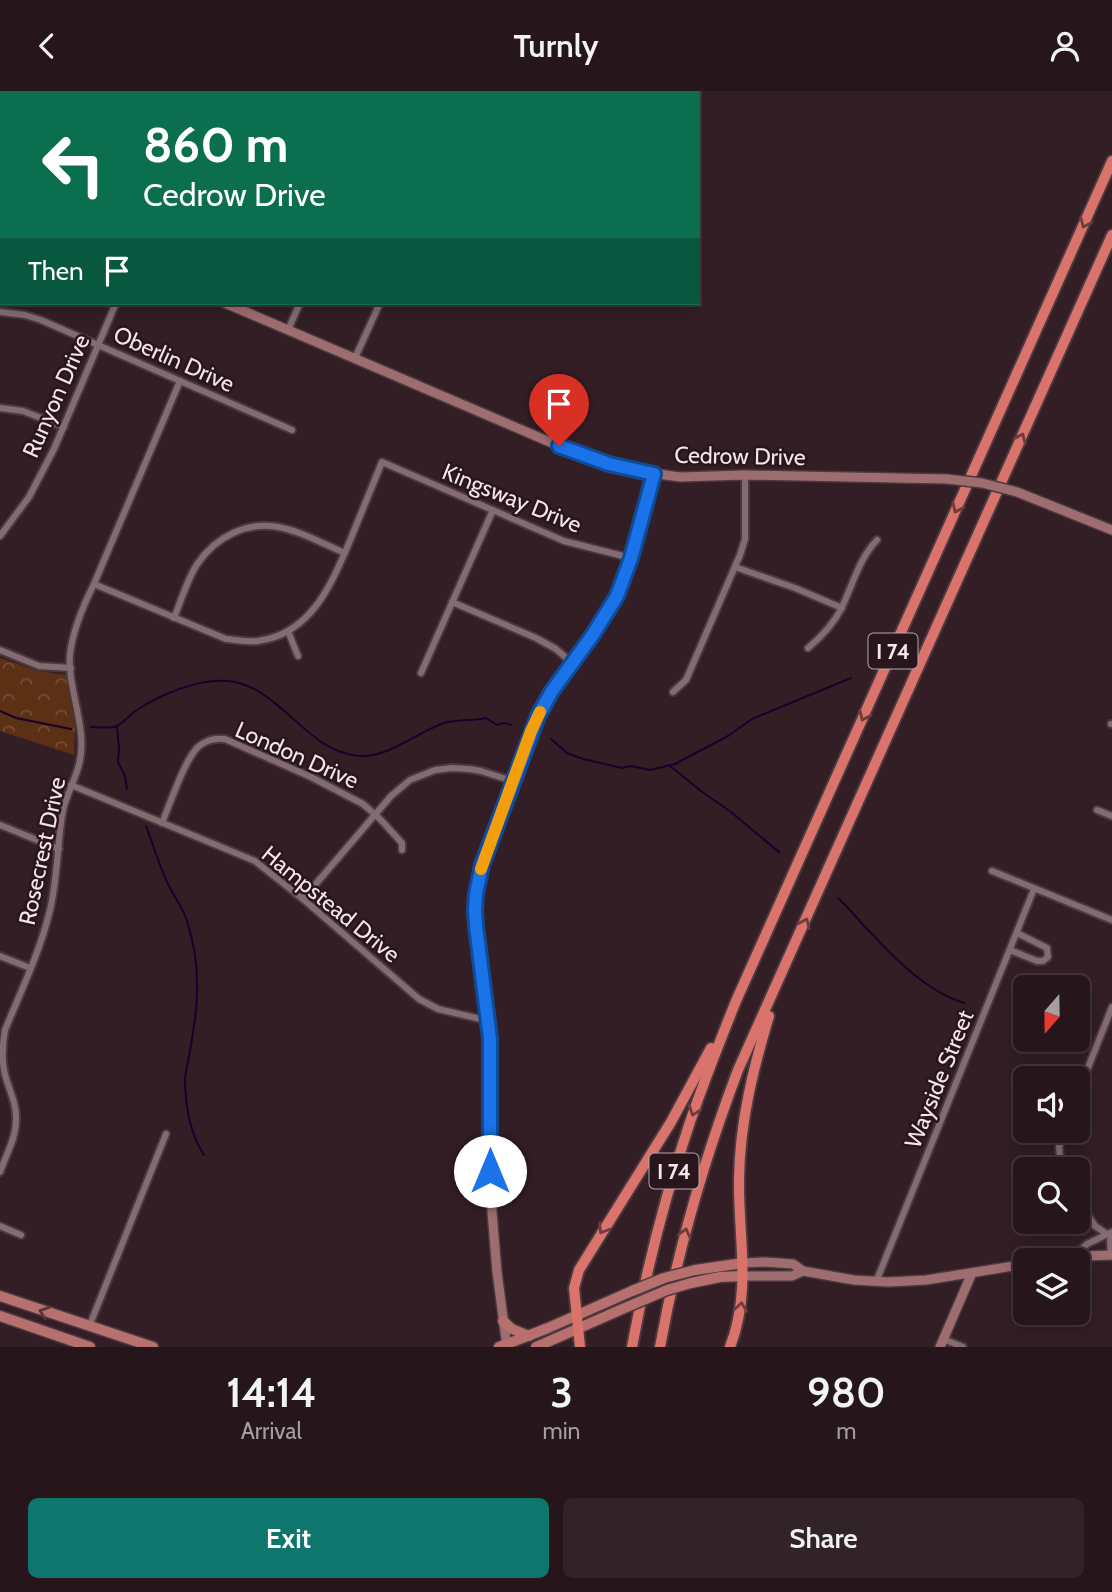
<!DOCTYPE html>
<html lang="en">
<head>
<meta charset="utf-8">
<style>
	body { margin:0; font-family:Cabin,sans-serif; background:#322329; color:#f1f3f6; height:100vh; display:flex; flex-direction:column; font-size:26px; white-space:nowrap }
	* { box-sizing:border-box; margin:0 }
	p { font-size:23px; color:#a49fa3 }
	.icon { flex:none; width:38px; height:38px; fill:none; stroke:currentColor; stroke-width:2; stroke-linecap:round; stroke-linejoin:round }
	.map { position:relative; height:1256px; overflow:hidden }
	.drawer { display:flex; flex-direction:column; background:#26161c; flex:1 }
	.drawer>* { flex:none }
	.guide { position:absolute; left:0px; top:0px; width:700px; height:214px; box-shadow:0 4px 18px #0003,0 0 0 2px #42353b; background:#0b6e4f; color:#fff; overflow:hidden }
	.needle { width:46px; rotate:200deg }
	.fabs { position:absolute; left:1013px; top:884px; display:grid; gap:14px }
	.fabs a { display:grid; place-items:center; width:77px; height:77px; border-radius:10px; background:#26161c; box-shadow:0 4px 18px #0003,0 0 0 2px #42353b; font-size:35px }
	.pin { position:absolute; display:grid; place-items:center; width:60px; height:60px; color:#fff; margin:-72px -30px; border-radius:50% 50% 50% 0; rotate:-45deg; box-shadow:0 0 7px #0007 }
	.pin .icon { rotate:45deg }
	.me { position:absolute; width:77px; margin:-38px; rotate:0deg; stroke-linejoin:round; filter:drop-shadow(0 0 5px #0008) }
	.turn { display:flex; align-items:center; gap:24px; height:147px; padding:0 28px; font-size:32px }
	.turn .icon { width:91px; height:91px; stroke-width:2.5 }
	.turn b { display:block; font-size:49px; line-height:60px }
	.then { display:flex; align-items:center; height:66px; padding:0 28px; background:#0003; gap:14px; font-size:26px }
	.eta { display:flex; justify-content:space-evenly; align-items:center; height:119px; text-align:center }
	.eta b { font-size:42px; font-weight:600; line-height:49px }
	.button { display:flex; gap:14px; margin-top:auto; padding:14px 28px }
	.button a { flex:1; height:80px; border-radius:10px; background:#0f766e; color:#fff; font-size:28px; font-weight:600; line-height:80px; text-align:center }
	.button a+a { background:#322329; color:#f1f3f6 }
	header { display:flex; justify-content:space-between; align-items:center; height:91px; padding:0 28px; background:#26161c; font-size:32px; font-weight:600 }
	.map>svg:first-child { display:block }
</style>
</head>
<body>
<header><svg class="icon" aria-label="back" viewBox="0 0 24 24"><path d="M15 5l-7 7 7 7"/></svg>Turnly<svg class="icon" aria-label="person" viewBox="0 0 24 24"><circle cx="12" cy="8" r="4"/><path d="M4 21q1-7 8-7t8 7"/></svg></header>
<div class="map">
<svg width="1112" height="1256" viewBox="0 0 1112 1256">
	<defs>
		<pattern id="forest-crowns" width="20" height="18" patternUnits="userSpaceOnUse" patternTransform="scale(1.75)"><rect width="20" height="18" fill="#5b3014"/><path d="M2 6a3 3 0 1 1 6 0M12 15a3 3 0 1 1 6 0" fill="none" stroke="#734e36"/></pattern>
	</defs>
	<rect width="100%" height="100%" fill="#331e25"/>
	<!-- forest -->
	<path fill="url(#forest-crowns)" d="M0 567 38 580 68 584 75 637 74 664 0 640Z"/>
	<g fill="none" stroke-linecap="round" stroke-linejoin="round">
		<!-- stream -->
		<g stroke="#18012a" stroke-width="2">
			<path d="M58 0 61 2"/>
			<path d="M0 620 16 627 71 638"/>
			<path d="M91 636C98 636 111 638 117 635 123 632 129 625 134 621 159 604 198 587 228 590 281 595 306 662 360 665 390 666 417 641 444 632 458 628 472 630 486 627L497 634 504 632 511 634"/>
			<path d="M117 636 119 658 118 671 125 685 127 698"/>
			<path d="M551 648 567 662 583 668 622 677 631 675 650 679 675 673 688 666 728 645 752 628 851 587"/>
			<path d="M670 675 701 700 731 721 779 761"/>
			<path d="M146 735C153 754 159 773 167 791 173 804 183 817 187 830 205 885 196 931 185 986 185 1013 189 1041 204 1064"/>
			<path d="M838 807C850 818 860 831 872 843 897 870 928 901 964 912"/>
		</g>
		<defs>
			<g id="street">
				<path d="M533 2 535 0"/>
				<path d="M0 221 25 224 41 229 292 339"/>
				<path d="M288 239 300 212"/>
				<path d="M355 267 380 212"/>
				<path d="M0 317 23 320 64 336"/>
				<path d="M0 445 29 406 54 358 116 212"/>
				<path d="M735 476 795 497 842 517"/>
				<path d="M94 493 226 548C237 549 248 551 258 550 311 543 331 494 349 452 360 425 371 398 382 371L564 450 631 467"/>
				<path d="M452 511 536 547 556 558 572 572"/>
				<path d="M174 527C181 510 188 486 198 472 216 446 247 430 278 436 301 440 323 453 345 462"/>
				<path d="M288 540 298 565"/>
				<path d="M808 557C821 546 833 534 841 518 853 494 858 469 877 449"/>
				<path d="M0 559 39 575 71 577"/>
				<path d="M421 582 493 419"/>
				<path d="M673 601 686 589 740 464 745 448V384"/>
				<path d="M1111 633H1112"/>
				<path d="M71 694 255 770 303 808 419 908 438 918 489 930"/>
				<path d="M1097 719 1112 725"/>
				<path d="M162 732C170 713 185 668 198 656 206 649 215 647 225 648L311 686 363 713 381 729 402 752V759"/>
				<path d="M0 734 59 758"/>
				<path d="M992 780 1112 829"/>
				<path d="M303 808 391 705 410 689 435 679 452 677 469 678 481 680 513 690"/>
				<path d="M1010 859 1037 870H1043L1048 866 1047 857 1017 842"/>
				<path d="M0 865 30 877"/>
				<path d="M1078 1002 1112 916"/>
				<path d="M1061 1078 1059 1056 1063 1040"/>
				<path d="M0 1081C6 1064 16 1047 16 1029 17 1014 10 1001 6 987 1 971 2 956 5 939 21 900 40 861 50 819 58 786 57 752 63 719 67 702 77 686 80 669 87 636 67 596 70 563 73 538 83 515 94 493L180 290"/>
				<path d="M1078 1109 1095 1135 1107 1143"/>
				<path d="M0 1135 21 1144"/>
				<path d="M1111 1164 1110 1150 1111 1142"/>
				<path d="M1073 1166 1087 1153 1112 1141"/>
				<path d="M876 1191 1034 798"/>
				<path d="M89 1236 166 1043"/>
				<path d="M943 1248 963 1256"/>
			</g>
			<g id="secondary">
				<path d="M0 124 2 125"/>
				<path d="M225 212 557 354 609 373 630 379 680 386 745 384 947 388"/>
				<path d="M1017 401 1112 439"/>
				<path d="M1055 1169 1085 1165 1112 1164"/>
				<path d="M743 1172 765 1171 793 1173 803 1180 854 1189 888 1191 926 1189 1026 1173"/>
				<path d="M743 1185H792L803 1180"/>
				<path d="M507 1256 497 1181 492 1121 490 948 476 835V803L482 774 538 625 552 600 592 545 609 520 622 494 631 467 654 383"/>
				<path d="M940 1256 972 1182"/>
			</g>
			<g id="primary">
				<path d="M695 1179 743 1172"/>
				<path d="M691 1192 720 1186 743 1185"/>
				<path d="M0 1205 153 1256"/>
				<path d="M0 1225 90 1256"/>
				<path d="M503 1230 512 1238 529 1245"/>
				<path d="M499 1256 548 1237 632 1200"/>
				<path d="M536 1256 620 1219"/>
			</g>
			<g id="highway">
				<path d="M580 1256 574 1197 579 1179 671 1031 711 957"/>
				<path d="M632 1256C646 1180 665 1105 690 1031 704 990 720 950 736 910L1112 70"/>
				<path d="M660 1256C677 1161 704 1069 738 979L1112 144"/>
				<path d="M730 1256C752 1199 738 1146 739 1087 740 1031 753 978 769 925"/>
			</g>
		</defs>
		<!-- street casing -->
		<use href="#street" stroke="#4a393e" stroke-width="10"/>
		<!-- secondary casing -->
		<use href="#secondary" stroke="#4a393e" stroke-width="12"/>
		<!-- primary casing -->
		<use href="#primary" stroke="#4a393e" stroke-width="13"/>
		<!-- highway casing -->
		<use href="#highway" stroke="#4a393e" stroke-width="14"/>
		<!-- street -->
		<use href="#street" stroke="#846b72" stroke-width="6"/>
		<!-- secondary -->
		<use href="#secondary" stroke="#9e6d70" stroke-width="9"/>
		<!-- primary -->
		<use href="#primary" stroke="#b8706e" stroke-width="10"/>
		<!-- highway -->
		<use href="#highway" stroke="#da736c" stroke-width="10"/>
		<defs>
			<path id="secondary-bridge" d="M947 388 982 392 1017 401"/>
			<g id="primary-bridge">
				<path d="M632 1200 664 1187 695 1179"/>
				<path d="M620 1219 667 1199 691 1192"/>
			</g>
		</defs>
		<!-- secondary-bridge casing -->
		<use href="#secondary-bridge" stroke="#4a393e" stroke-width="12" stroke-linecap="butt"/>
		<!-- primary-bridge casing -->
		<use href="#primary-bridge" stroke="#4a393e" stroke-width="13" stroke-linecap="butt"/>
		<!-- secondary-bridge -->
		<use href="#secondary-bridge" stroke="#9e6d70" stroke-width="9"/>
		<!-- primary-bridge -->
		<use href="#primary-bridge" stroke="#b8706e" stroke-width="10"/>
	</g>
	<!-- one-way arrows -->
	<defs><path id="oneway-chevron" d="M-2-3.5L2.5 0L-2 3.5" fill="none" stroke-width="1.6" stroke-linecap="round" stroke-linejoin="round" transform="scale(1.75)"/></defs>
	<g stroke="#703b3c">
		<use href="#oneway-chevron" transform="translate(1085 132) rotate(114)"/>
		<use href="#oneway-chevron" transform="translate(1021 347) rotate(-66)"/>
		<use href="#oneway-chevron" transform="translate(957 417) rotate(114)"/>
		<use href="#oneway-chevron" transform="translate(864 625) rotate(114)"/>
		<use href="#oneway-chevron" transform="translate(805 832) rotate(-66)"/>
		<use href="#oneway-chevron" transform="translate(694 1020) rotate(109)"/>
		<use href="#oneway-chevron" transform="translate(603 1138) rotate(122)"/>
		<use href="#oneway-chevron" transform="translate(685 1142) rotate(-75)"/>
		<use href="#oneway-chevron" transform="translate(741 1216) rotate(-82)"/>
	</g>
	<use stroke="#5b3539" href="#oneway-chevron" transform="translate(44 1221) rotate(-161)"/>
	<g fill="none" stroke-linecap="round" stroke-linejoin="round">
		<defs>
			<path id="route" d="M490 1080V948L476 835 475 819 476 803 482 774 538 625 552 600 592 545 617 505 631 467 654 383 609 373 559 355"/>
		</defs>
		<!-- route casing -->
		<use href="#route" stroke="#114b97" stroke-width="18"/>
		<!-- route -->
		<use href="#route" stroke="#1a73e8" stroke-width="12"/>
		<!-- slow -->
		<path stroke="#f59e0b" stroke-width="12" d="M481 778 531 640 540 621"/>
	</g>
	<g text-anchor="middle" dominant-baseline="central" stroke-width="5" stroke-linejoin="round" paint-order="stroke">
		<!-- shield labels -->
		<g fill="#29151c" stroke="#b7a7ac" stroke-width="2">
			<rect x="868.5" y="542.5" width="49" height="35" rx="5"/>
			<rect x="649.5" y="1062.5" width="49" height="35" rx="5"/>
		</g>
		<g font-size="21" font-weight="bold" fill="#f4e5e9">
			<text x="893" y="560">I 74</text>
			<text x="674" y="1080">I 74</text>
		</g>
		<!-- street labels -->
		<g font-size="23" fill="#f4e5e9" stroke="#29151c">
			<text transform="translate(174 268) rotate(24)">Oberlin Drive</text>
			<text transform="translate(56 305) rotate(-66)">Runyon Drive</text>
			<text transform="translate(740 365) rotate(1)">Cedrow Drive</text>
			<text transform="translate(512 407) rotate(22)">Kingsway Drive</text>
			<text transform="translate(297 664) rotate(24)">London Drive</text>
			<text transform="translate(42 760) rotate(-78)">Rosecrest Drive</text>
			<text transform="translate(331 813) rotate(39)">Hampstead Drive</text>
			<text transform="translate(939 988) rotate(-68)">Wayside Street</text>
		</g>
	</g>
</svg>
<div class="fabs">
<a><svg class="needle" viewBox="-14 -14 28 28"><path d="M0-13l5 13h-10z" fill="#e53935"/><path d="M0 13l5-13h-10z" fill="#a49fa3"/></svg></a>
<a><svg class="icon" aria-label="sound" viewBox="0 0 24 24"><path d="M4 9h4l5-4v14l-5-4H4zM17 9q2 3 0 6"/></svg></a>
<a><svg class="icon" aria-label="search" viewBox="0 0 24 24"><circle cx="10" cy="10" r="6"/><path d="M15 15l6 6"/></svg></a>
<a><svg class="icon" aria-label="layers" viewBox="0 0 24 24"><path d="M12 4l9 5-9 5-9-5zM3 14l9 5 9-5"/></svg></a>
</div>
<div class="pin" style="left:559px;top:355px;background:#d93025"><svg class="icon" aria-label="arrive" viewBox="0 0 24 24"><path d="M6 21V4h12l-3 4 3 4H6"/></svg></div>
<svg class="me" style="left:490px;top:1080px" viewBox="-20 -20 40 40"><circle r="19" fill="#fff"/><path d="M0-13L10 11 0 6-10 11z" fill="#1a73e8"/></svg>
<div class="guide">
<div class="turn"><svg class="icon" aria-label="left" viewBox="0 0 24 24"><path d="M17 20v-9H6M10 6l-5 5 5 5"/></svg><div><b>860 m</b>Cedrow Drive</div></div>
<div class="then">Then<svg class="icon" aria-label="arrive" viewBox="0 0 24 24"><path d="M6 21V4h12l-3 4 3 4H6"/></svg></div>
</div>
</div>
<section class="drawer">
<div class="eta">
<div><b>14:14</b><p>Arrival</p></div>
<div><b>3</b><p>min</p></div>
<div><b>980</b><p>m</p></div>
</div>
<div class="button"><a>Exit</a><a>Share</a></div>
</section>
</body>
</html>
